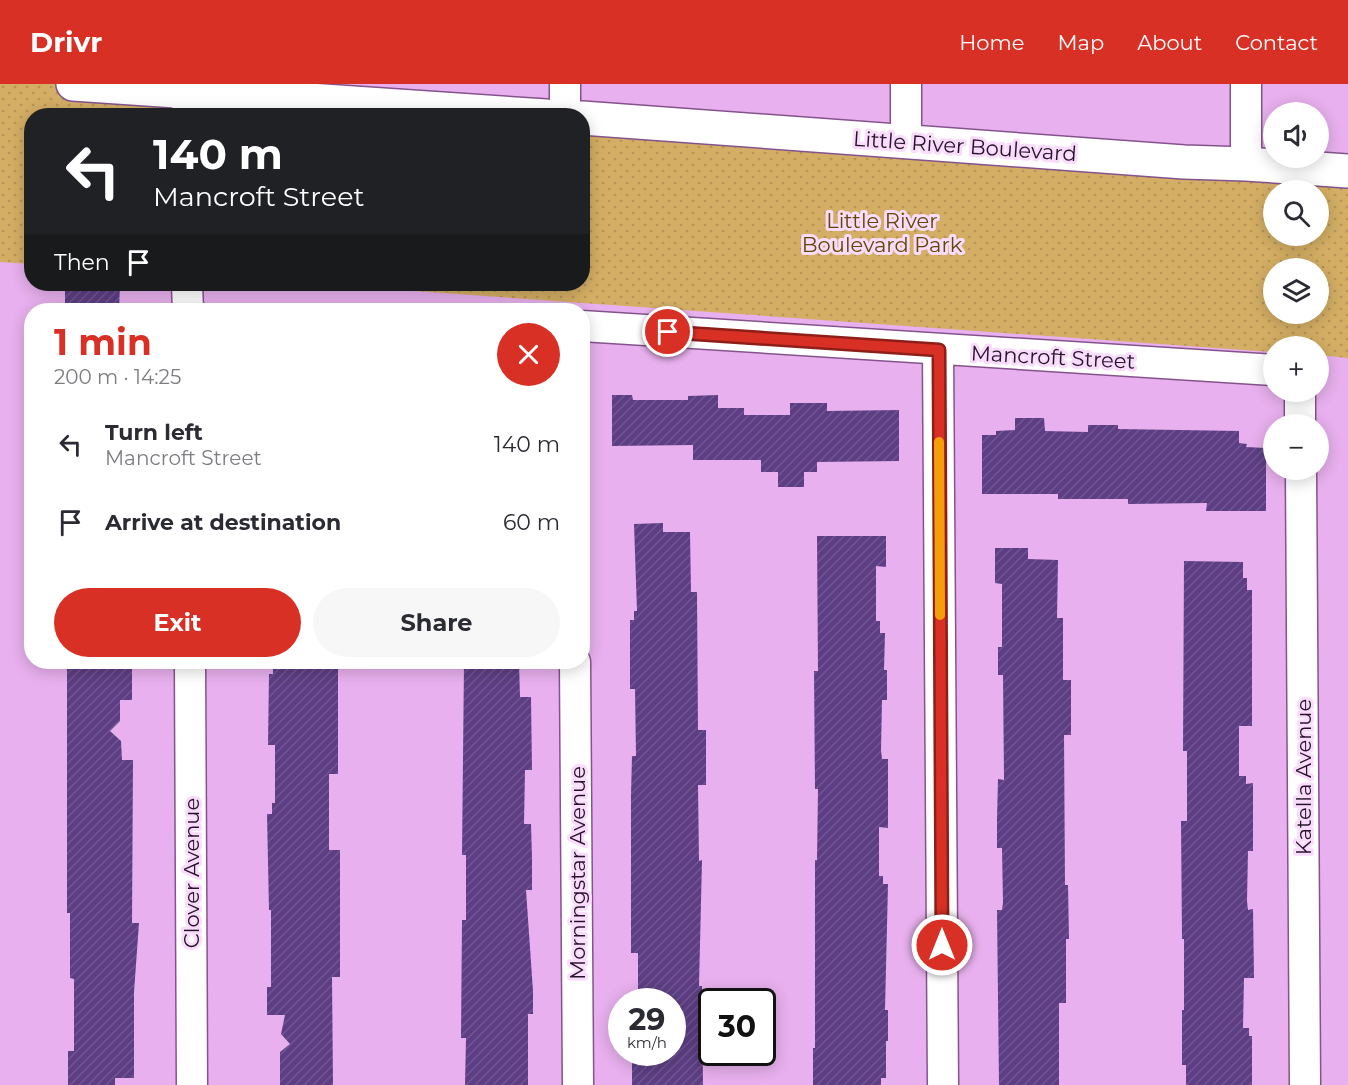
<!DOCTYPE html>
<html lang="en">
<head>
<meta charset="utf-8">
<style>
	body { margin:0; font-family:Montserrat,sans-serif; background:#f7f7f7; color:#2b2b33; height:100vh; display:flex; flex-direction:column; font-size:22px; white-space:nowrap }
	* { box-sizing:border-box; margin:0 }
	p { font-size:20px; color:#7c7c81 }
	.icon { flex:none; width:33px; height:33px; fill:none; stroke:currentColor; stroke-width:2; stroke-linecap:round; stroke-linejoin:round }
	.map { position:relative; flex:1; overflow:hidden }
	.drawer { position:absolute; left:24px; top:219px; width:566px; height:366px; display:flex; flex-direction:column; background:#fff; border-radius:24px; box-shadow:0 3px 15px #0003 }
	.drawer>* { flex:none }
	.banner { position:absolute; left:24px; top:24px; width:566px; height:183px; border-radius:24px; box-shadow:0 3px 15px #0003; background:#202124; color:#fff; overflow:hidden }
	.controls { position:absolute; left:1263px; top:18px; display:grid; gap:12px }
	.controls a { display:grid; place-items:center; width:66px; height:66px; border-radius:50%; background:#fff; box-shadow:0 3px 15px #0003; font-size:30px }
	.speed { position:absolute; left:608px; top:904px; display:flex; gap:12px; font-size:30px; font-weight:700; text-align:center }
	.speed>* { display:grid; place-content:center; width:78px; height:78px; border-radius:50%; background:#fff; box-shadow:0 3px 15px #0003; line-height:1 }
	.speed small { font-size:15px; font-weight:400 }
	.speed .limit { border:3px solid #111; border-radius:9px; background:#fff; color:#111 }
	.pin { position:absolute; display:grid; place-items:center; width:51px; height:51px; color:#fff; margin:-26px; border:3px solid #fff; border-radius:50%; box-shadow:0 2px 6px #0007 }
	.me { position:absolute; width:66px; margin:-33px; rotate:0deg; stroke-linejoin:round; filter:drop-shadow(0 0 4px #0008) }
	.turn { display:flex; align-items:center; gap:21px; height:126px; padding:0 30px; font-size:27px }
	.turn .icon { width:78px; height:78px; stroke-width:2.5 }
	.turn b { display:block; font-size:42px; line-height:51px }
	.then { display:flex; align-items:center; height:57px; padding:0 30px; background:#0003; gap:12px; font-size:22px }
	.round { display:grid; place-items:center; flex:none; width:63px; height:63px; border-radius:32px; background:#f7f7f7 }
	.summary { display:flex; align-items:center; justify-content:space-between; height:102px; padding:0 30px }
	h1 { font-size:36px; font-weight:700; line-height:45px; color:#d93025 }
	.primary-button { display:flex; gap:12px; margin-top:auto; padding:12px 30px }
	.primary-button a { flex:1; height:69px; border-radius:36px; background:#d93025; color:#fff; font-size:24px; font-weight:700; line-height:69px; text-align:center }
	.primary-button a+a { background:#f7f7f7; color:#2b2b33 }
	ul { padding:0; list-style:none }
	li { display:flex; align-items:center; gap:18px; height:78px; padding:0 30px }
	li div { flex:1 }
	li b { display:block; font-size:22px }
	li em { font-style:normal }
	header { display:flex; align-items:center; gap:36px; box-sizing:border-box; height:84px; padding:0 30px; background:#d93025; color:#fff }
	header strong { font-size:28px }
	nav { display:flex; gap:33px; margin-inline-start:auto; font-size:21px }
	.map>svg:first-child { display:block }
</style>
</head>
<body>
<header>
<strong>Drivr</strong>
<nav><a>Home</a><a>Map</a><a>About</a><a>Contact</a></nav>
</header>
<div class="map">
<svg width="1348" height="1001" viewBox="0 0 1348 1001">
	<defs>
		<pattern id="park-dots" width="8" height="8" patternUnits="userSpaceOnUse" patternTransform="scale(1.5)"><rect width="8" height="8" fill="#d4ae64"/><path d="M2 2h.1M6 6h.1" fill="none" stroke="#b69557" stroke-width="1.8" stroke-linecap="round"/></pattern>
		<pattern id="building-hatch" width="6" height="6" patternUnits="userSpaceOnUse" patternTransform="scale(1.5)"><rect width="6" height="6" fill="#5d3e84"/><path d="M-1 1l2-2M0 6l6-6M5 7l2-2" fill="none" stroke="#705690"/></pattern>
	</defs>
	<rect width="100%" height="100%" fill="#e8b0ee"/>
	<!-- park -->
	<g fill="url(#park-dots)" fill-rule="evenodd">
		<path d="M0 0H73L546 31 32 32 31 180 0 178Z"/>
		<path d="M582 34 1348 87V274L1319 271 1318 262H1274L1273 268 315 200H582ZM1274 106H1318V152H1274ZM1274 184H1318V230H1274Z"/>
	</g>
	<!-- building -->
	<g fill="url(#building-hatch)">
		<path d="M65 200H120L119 226H65Z"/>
		<path d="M612 311H632L633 316H688V312L718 311V324H744V331H790V319H827V327L899 326V377L817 378V388H804V403H778V388H761V376H693V361L612 362Z"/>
		<path d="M1015 334H1044L1045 347 1088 348V341H1118V345L1239 347V359L1247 360 1246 363 1266 364V427H1206L1207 419 1128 420V415H1058V410H982V351H996V347L1015 346Z"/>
		<path d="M663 439V448H690L691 508H697L698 646H706V701H698L699 777 702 776 699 902H702L703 1001H632V969H672V918H638V869H631V711L632 672H636L635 605H630V536H634V527H637L634 440Z"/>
		<path d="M817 452H886V483L876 482V537H880V549H885L884 586H887V616H882L881 666 882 675H888V744L879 743V792H883V800H888L885 926H888V957H886V994H881V1001H813V964H815V776H817L818 705H815L814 587H818Z"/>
		<path d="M995 464H1028V475L1058 476 1057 534H1063V596H1071V651H1064L1065 801H1068L1069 855H1066V919H1059V1001H999L997 826H1002L1003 819 1002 764H997V735L998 695 1004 696 1003 591H998V563H1002V500L995 499Z"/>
		<path d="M1184 477 1243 478V494H1247V506H1252V642H1239V692H1246V700L1253 699V767H1248L1247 817 1248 826 1253 825 1254 894H1244L1243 944H1249V952H1252V1001H1186V981H1182V926H1184V855H1182L1181 737H1187V667H1183Z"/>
		<path d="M67 578H132V616H120V637L110 647 121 657 122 676H133L132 839H139L134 908V994H115V1001H68V967H74V895L70 894V829H67Z"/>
		<path d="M278 578H338V690H329V766H340V893H332L333 1001H280V968L290 960 281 950 285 931H267V903H271V826H269L267 730H272V719H275V661H268L269 590H273V582H278Z"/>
		<path d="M464 578H519L520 613H531L532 686H525L524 740H531L532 774V806H526L533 907V930H528V1001H465L466 954H461L462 836H466V771H462Z"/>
	</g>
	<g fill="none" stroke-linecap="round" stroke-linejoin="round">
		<defs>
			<g id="minor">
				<path d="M565 0V32"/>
				<path d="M906 0V57"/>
				<path d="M187 32 188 0"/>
				<path d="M1246 80V0"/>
				<path d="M187 200 188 226"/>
				<path d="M582 242 1274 286"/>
				<path d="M938 266 943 1001"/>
				<path d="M1300 308V340"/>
				<path d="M1301 386 1305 1001"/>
				<path d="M190 578 192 1001"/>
				<path d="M575 578 578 1001"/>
			</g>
			<g id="tertiary">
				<path d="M73 0 546 32"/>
				<path d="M582 34 1184 78 1246 80 1348 87"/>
			</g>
		</defs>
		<!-- minor casing -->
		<use href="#minor" stroke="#85538c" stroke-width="33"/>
		<!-- tertiary casing -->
		<use href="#tertiary" stroke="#85538c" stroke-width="36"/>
		<!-- minor -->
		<use href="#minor" stroke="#fff" stroke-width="30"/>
		<!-- tertiary -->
		<use href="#tertiary" stroke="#fff" stroke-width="33"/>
	</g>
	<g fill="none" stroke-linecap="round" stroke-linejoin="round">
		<defs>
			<path id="route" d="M668 248 939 266 942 861"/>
		</defs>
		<!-- route casing -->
		<use href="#route" stroke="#8d1f18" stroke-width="15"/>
		<!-- route -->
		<use href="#route" stroke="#d93025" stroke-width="10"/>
		<!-- slow -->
		<path stroke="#f59e0b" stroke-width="10" d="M939 358 940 531"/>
	</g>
	<g text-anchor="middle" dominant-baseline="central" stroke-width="6" stroke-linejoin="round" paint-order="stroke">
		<!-- street labels -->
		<g font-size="21" fill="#261229" stroke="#f9dcfc">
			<text transform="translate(965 62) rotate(4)">Little River Boulevard</text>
			<text transform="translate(1053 273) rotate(3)">Mancroft Street</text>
			<text transform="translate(1303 693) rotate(-90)">Katella Avenue</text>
			<text transform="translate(191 789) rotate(-90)">Clover Avenue</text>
			<text transform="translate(577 789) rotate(-90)">Morningstar Avenue</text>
		</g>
		<!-- park labels -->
		<g font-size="21" fill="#644700" stroke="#f9dcfc">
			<text x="882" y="136">Little River<tspan x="882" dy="24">Boulevard Park</tspan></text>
		</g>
	</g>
</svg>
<div class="controls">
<a><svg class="icon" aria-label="sound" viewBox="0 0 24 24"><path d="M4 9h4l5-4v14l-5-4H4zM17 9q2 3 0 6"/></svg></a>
<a><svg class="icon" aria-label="search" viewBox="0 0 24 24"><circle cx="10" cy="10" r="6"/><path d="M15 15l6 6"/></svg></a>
<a><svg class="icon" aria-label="layers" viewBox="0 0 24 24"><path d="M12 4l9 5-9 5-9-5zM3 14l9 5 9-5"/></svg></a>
<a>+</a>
<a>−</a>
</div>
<div class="speed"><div>29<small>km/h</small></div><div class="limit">30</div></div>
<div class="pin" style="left:668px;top:248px;background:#d93025"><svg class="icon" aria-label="arrive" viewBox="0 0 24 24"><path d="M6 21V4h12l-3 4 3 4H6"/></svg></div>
<svg class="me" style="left:942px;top:861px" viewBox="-20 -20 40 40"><circle r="17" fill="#d93025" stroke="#fff" stroke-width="3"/><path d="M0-11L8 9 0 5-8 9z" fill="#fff"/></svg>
<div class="banner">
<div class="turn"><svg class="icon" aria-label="left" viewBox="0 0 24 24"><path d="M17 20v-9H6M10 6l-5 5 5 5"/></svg><div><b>140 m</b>Mancroft Street</div></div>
<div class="then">Then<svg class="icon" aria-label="arrive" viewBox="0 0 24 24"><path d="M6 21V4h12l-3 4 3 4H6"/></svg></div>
</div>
<section class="drawer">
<div class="summary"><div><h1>1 min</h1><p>200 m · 14:25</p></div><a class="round" style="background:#d93025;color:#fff"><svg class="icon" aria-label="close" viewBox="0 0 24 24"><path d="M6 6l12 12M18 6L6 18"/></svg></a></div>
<ul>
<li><svg class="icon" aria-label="left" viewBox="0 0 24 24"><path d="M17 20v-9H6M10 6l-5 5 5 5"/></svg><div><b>Turn left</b><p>Mancroft Street</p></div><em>140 m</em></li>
<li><svg class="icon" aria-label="arrive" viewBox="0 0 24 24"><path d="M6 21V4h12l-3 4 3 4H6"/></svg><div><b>Arrive at destination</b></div><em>60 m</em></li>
</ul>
<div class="primary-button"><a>Exit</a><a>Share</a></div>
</section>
</div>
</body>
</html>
